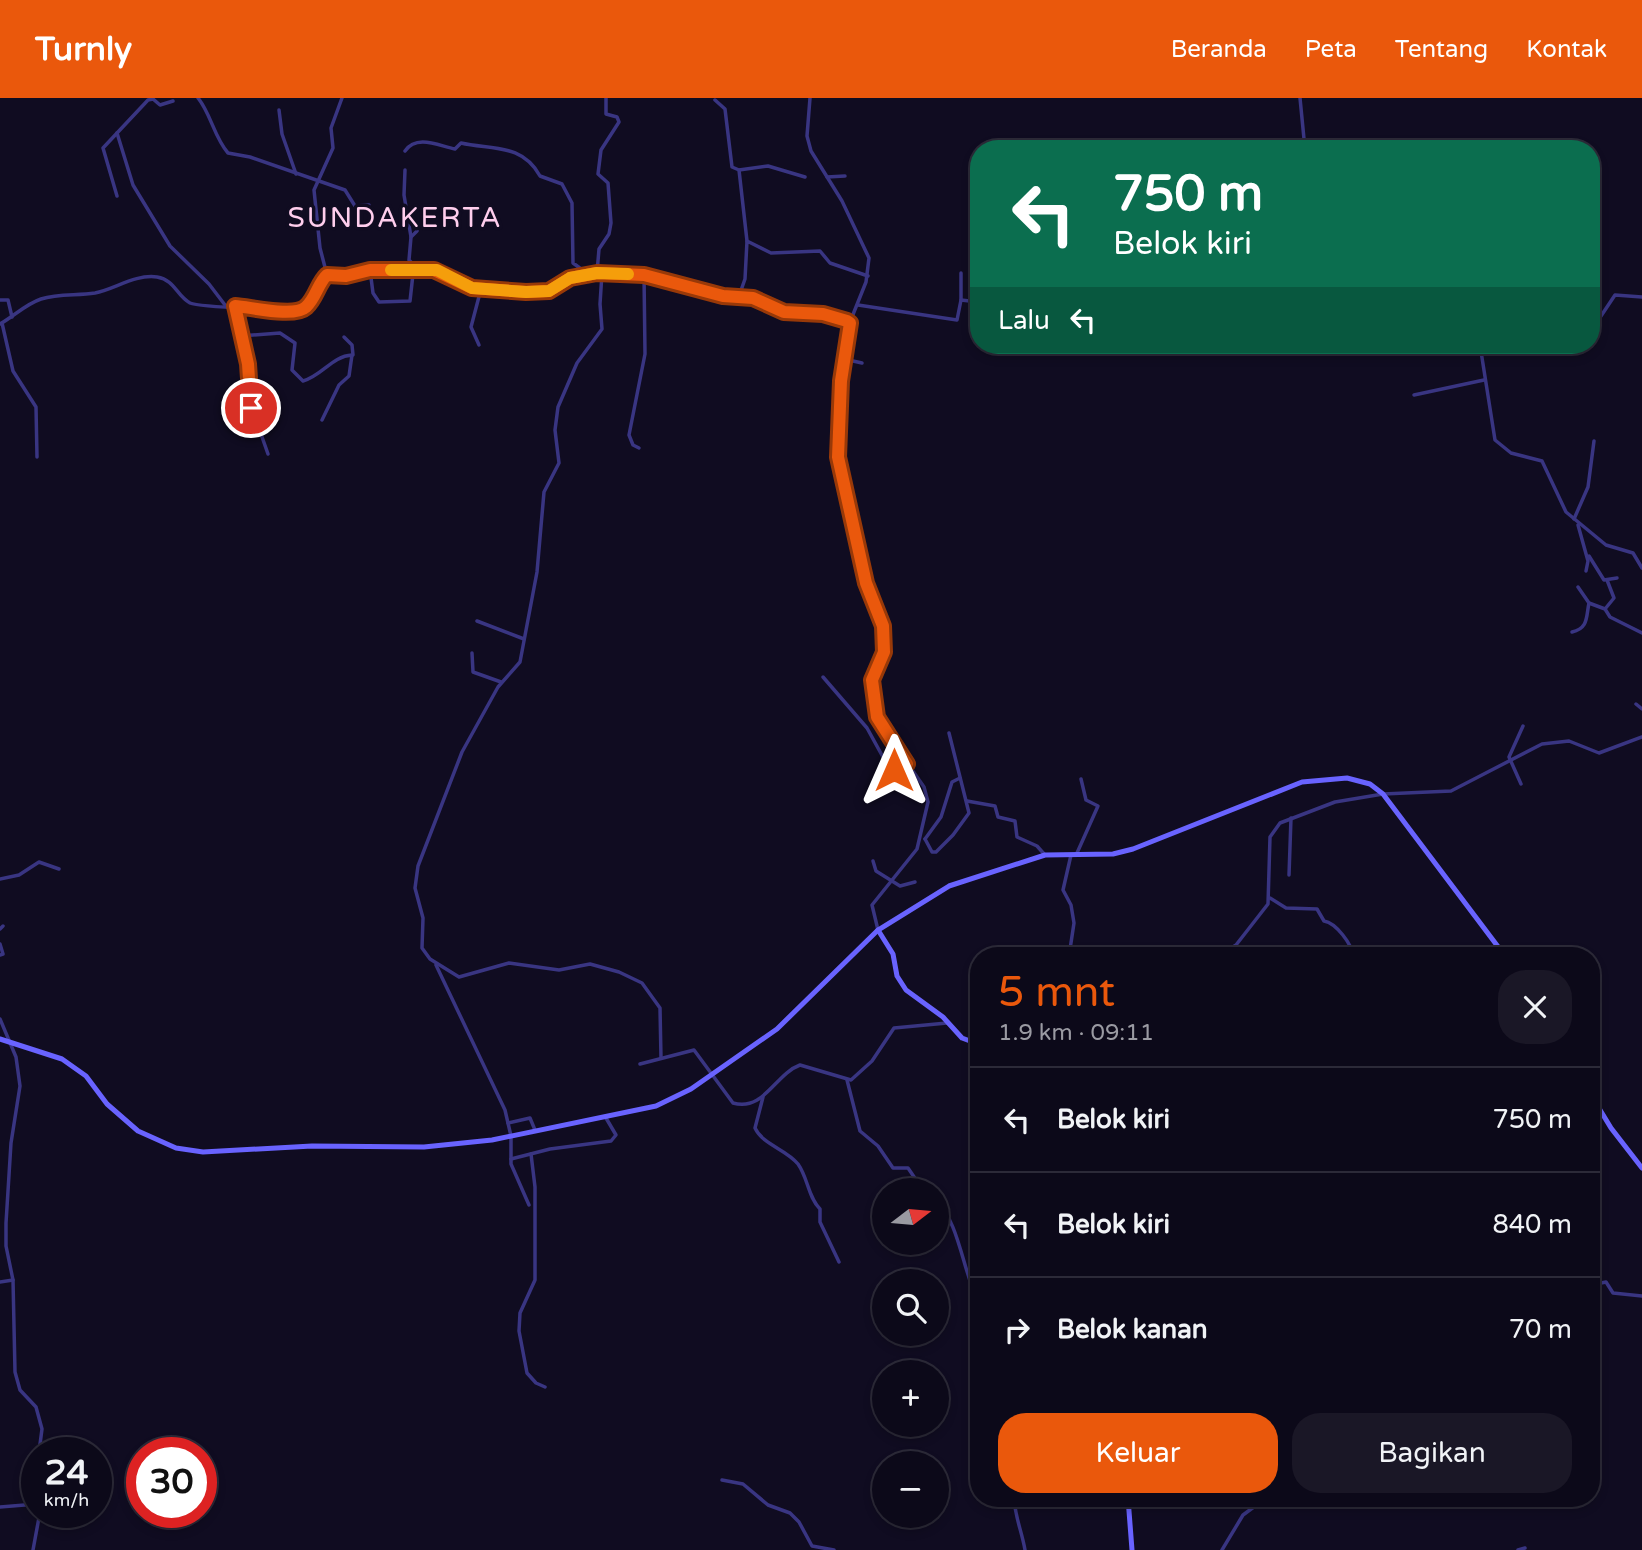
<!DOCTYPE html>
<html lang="id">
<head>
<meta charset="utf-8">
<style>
	body { margin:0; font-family:"Varela Round",sans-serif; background:#1a1726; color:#f1f3f6; height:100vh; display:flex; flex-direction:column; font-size:26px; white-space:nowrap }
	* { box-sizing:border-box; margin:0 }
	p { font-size:23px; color:#9a9aa2 }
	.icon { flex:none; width:38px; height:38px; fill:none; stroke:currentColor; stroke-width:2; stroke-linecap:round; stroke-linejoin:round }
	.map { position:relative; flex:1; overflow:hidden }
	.sheet { position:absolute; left:970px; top:849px; width:630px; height:560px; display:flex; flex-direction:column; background:#0c0919; border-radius:28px; box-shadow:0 4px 10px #0003,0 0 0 2px #2c2a38 }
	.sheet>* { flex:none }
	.top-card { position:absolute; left:970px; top:42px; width:630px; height:214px; border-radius:28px; box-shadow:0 4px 10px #0003,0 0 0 2px #2c2a38; background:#0b6e4f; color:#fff; overflow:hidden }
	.needle { width:46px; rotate:74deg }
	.buttons { position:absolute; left:872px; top:1080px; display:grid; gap:14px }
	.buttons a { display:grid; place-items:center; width:77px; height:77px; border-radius:50%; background:#0c0919; box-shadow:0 4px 10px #0003,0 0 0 2px #2c2a38; font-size:35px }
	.speed { position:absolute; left:21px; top:1339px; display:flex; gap:14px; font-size:35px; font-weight:700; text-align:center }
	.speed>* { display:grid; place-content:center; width:91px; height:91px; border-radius:50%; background:#0c0919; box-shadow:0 4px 10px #0003,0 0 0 2px #2c2a38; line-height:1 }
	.speed small { font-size:18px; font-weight:400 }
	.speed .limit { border:10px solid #d22; background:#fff; color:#111 }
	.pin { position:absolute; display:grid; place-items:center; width:60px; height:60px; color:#fff; margin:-30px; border:4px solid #fff; border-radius:50%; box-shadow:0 2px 7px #0007 }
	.me { position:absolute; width:77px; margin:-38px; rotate:0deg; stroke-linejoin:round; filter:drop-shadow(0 0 5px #0008) }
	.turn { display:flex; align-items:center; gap:24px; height:147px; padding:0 28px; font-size:32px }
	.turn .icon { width:91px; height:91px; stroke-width:2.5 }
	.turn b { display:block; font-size:49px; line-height:60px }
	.then { display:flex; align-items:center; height:66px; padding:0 28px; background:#0003; gap:14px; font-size:26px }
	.round { display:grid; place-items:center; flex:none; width:74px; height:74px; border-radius:28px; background:#1a1726 }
	.headline { display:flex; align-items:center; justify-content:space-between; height:119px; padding:0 28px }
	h1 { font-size:42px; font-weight:600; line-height:52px; color:#ea580c }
	.primary-button { display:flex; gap:14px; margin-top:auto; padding:14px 28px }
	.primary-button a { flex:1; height:80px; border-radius:28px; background:#ea580c; color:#fff; font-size:28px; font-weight:600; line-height:80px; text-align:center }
	.primary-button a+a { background:#1a1726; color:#f1f3f6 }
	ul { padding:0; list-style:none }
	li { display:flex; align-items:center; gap:21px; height:105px; padding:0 28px; border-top:2px solid #2c2a38 }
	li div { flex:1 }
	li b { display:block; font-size:26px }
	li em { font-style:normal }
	header { display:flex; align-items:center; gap:42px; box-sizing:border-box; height:98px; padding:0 35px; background:#ea580c; color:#fff }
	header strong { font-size:33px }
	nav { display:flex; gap:38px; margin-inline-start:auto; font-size:24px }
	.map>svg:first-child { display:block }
</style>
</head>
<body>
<header>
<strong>Turnly</strong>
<nav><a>Beranda</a><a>Peta</a><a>Tentang</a><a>Kontak</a></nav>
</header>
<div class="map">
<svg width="1642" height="1452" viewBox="0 0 1642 1452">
	<rect width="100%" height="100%" fill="#100c21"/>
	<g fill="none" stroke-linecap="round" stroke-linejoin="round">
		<!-- street -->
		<g stroke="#393582" stroke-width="3.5">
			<path d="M198 0C211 16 214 39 228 55L250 59 345 92 355 108 369 107"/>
			<path d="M810 0 807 38 811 53 842 103 869 160 866 184 850 224"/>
			<path d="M1300 0 1305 51"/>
			<path d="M715 2 725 11 732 69 739 72 768 68 805 79"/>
			<path d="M279 12 282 36 296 76"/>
			<path d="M117 35 133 87 170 148 209 186 225 207"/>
			<path d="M405 53C417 36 439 48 455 51L461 45C491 52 522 45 540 78L562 86 572 105 573 165 588 176"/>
			<path d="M405 72 404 97 411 139"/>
			<path d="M739 72 747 143"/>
			<path d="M827 79 845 78"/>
			<path d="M117 98 103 50 148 2 153 1 160 7 173 3"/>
			<path d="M370 172 373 195 379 204 410 203 414 167 409 162 411 139 417 133"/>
			<path d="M597 175 599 151 609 136 611 125 608 85 598 76 601 52 619 24 617 19 606 16V0"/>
			<path d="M602 175 600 206 602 231 577 265 558 309 555 332 559 365 544 394 537 474 520 564 498 589 462 654 418 768 415 790 423 820 422 850 430 861 459 879 509 865 559 872 590 866 619 874 642 885 660 910 661 960"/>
			<path d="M961 175V202"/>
			<path d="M327 177 320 150 314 92 333 50 331 30 342 0"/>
			<path d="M739 198 745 181 747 143 771 155 820 153 830 165 868 178"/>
			<path d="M0 202H8L12 219"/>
			<path d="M858 207 957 222 961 202 978 204"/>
			<path d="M235 208 248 266 250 317 254 330 238 327"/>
			<path d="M2 225 13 273 36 309 37 359"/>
			<path d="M0 226C14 218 26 206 41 201 59 195 77 198 95 195 115 191 135 176 157 179 175 182 176 197 190 205 199 209 297 214 306 209L327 177 346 178 370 172H434L472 190 526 194 549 193 570 180 597 175 644 177 723 198 753 199 784 213 823 216 849 224 837 344 839 369 866 485 881 519 885 542 884 554 872 578V598L881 627 924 689 928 704 917 751 872 807 878 832"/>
			<path d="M1591 233 1615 197 1642 199"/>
			<path d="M240 238 280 235 295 245 292 272 303 283C322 278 332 258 352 257L349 278 339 287 322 322"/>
			<path d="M344 239 352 247 353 257"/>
			<path d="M479 247 471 229 481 191"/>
			<path d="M1480 247 1495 342 1511 355 1542 363 1566 414 1606 447 1633 455 1642 470"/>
			<path d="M1531 247H1542"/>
			<path d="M844 261 862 265"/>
			<path d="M1414 297 1484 282"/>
			<path d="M254 330 261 336 268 356"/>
			<path d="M639 350 633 347 629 337 645 256 644 177"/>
			<path d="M1574 421 1588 389 1594 343"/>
			<path d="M1578 427 1588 463 1586 473"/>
			<path d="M1589 458 1604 482 1617 480"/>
			<path d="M1578 489 1589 505 1605 511 1610 519 1642 535"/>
			<path d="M1605 511 1614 500 1607 482"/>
			<path d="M477 523 524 541"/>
			<path d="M1572 534C1589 530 1586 518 1589 505"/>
			<path d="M472 555 473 574 501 584"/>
			<path d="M823 579 867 630 889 670 894 672 907 666"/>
			<path d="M1636 606 1642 611"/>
			<path d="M1521 686 1509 659 1523 628"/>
			<path d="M967 703 995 708 998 719 1015 723 1017 739 1037 748 1045 757"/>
			<path d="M925 741 932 754H936L953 737 969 715 949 635"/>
			<path d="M925 741 941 719 952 684 960 680"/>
			<path d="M1077 755 1098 708 1086 702 1081 681"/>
			<path d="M873 763 876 773 900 788 915 784"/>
			<path d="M1289 777 1291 720"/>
			<path d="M0 781 19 777 39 764 59 771"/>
			<path d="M1270 800 1286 810 1317 811 1324 823C1336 825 1352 846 1353 858"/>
			<path d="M0 831 3 828"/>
			<path d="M0 846 3 856 0 857"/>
			<path d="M1069 858 1074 825 1071 807 1063 792 1071 757"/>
			<path d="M1218 858 1236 847 1268 806 1270 739 1280 725 1335 704 1383 696 1451 693 1542 646 1569 643 1599 655 1642 639"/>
			<path d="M436 867 505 1012 511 1038V1066L529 1107"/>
			<path d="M0 921 16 959 20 988 11 1045 6 1125V1148L13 1182 15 1274 20 1292 36 1309 42 1331 39 1354"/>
			<path d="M640 966 694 952 733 1005C764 1014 775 976 800 967L851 982 872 963 894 930 947 925"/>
			<path d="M847 982 860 1033 878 1048 893 1070H908L923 1092"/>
			<path d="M763 999 755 1030C763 1047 786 1051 798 1066 808 1080 808 1099 820 1111V1124L839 1164"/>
			<path d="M508 1025 530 1020 535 1032"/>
			<path d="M531 1056 535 1089V1182L520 1215 519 1233 527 1275 536 1285 545 1289"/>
			<path d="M511 1061 550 1051 611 1043 616 1037 606 1020"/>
			<path d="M936 1103C959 1123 963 1174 978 1203"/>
			<path d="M0 1184 13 1182"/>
			<path d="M1591 1187 1606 1184 1613 1195 1642 1198"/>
			<path d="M37 1374V1391"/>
			<path d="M722 1382 743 1386 768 1407 790 1415 799 1424 812 1448 834 1452"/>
			<path d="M1014 1400C1015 1419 1022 1434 1025 1452"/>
			<path d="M0 1409 37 1406"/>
			<path d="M33 1452 40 1414"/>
			<path d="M1222 1452 1243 1417 1266 1400"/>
			<path d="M1518 1452 1525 1450"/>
		</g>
		<!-- secondary -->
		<g stroke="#6963ff" stroke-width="5">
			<path d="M878 832 893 856 897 878 906 892 943 919 962 940 978 946"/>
			<path d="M0 941 62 961 86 978 107 1006 138 1033 176 1050 203 1054 312 1048 424 1049 492 1042 656 1008 691 991 777 931 878 832 949 788 1045 757 1113 756 1133 751 1302 684 1347 680 1370 686 1383 696 1505 858"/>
			<path d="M1591 997 1611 1030 1642 1070"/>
			<path d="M1128 1400 1132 1452"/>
		</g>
	</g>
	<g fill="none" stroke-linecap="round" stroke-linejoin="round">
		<defs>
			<path id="route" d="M251 310 248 266 235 208C251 209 294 220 306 209 316 200 318 185 327 177L346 178 370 172H434L472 190 526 194 549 193 570 180 597 175 644 177 723 198 753 200 784 214 823 216 847 223 850 225 841 283 838 359 866 485 883 528 884 554 872 582 877 619 907 666 894 672"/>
		</defs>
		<!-- route casing -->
		<use href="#route" stroke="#983908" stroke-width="18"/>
		<!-- route -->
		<use href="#route" stroke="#ea580c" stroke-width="12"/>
		<!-- slow -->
		<path stroke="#f59e0b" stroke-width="12" d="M391 172H437L472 190 526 194 549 193 570 180 597 175 628 176"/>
	</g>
	<g text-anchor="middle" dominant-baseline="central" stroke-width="7" stroke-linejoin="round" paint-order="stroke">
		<!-- quarter labels -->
		<g font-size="28" letter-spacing="2" fill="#ffceed" stroke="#100c21">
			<text x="395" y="120">SUNDAKERTA</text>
		</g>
	</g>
</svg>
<div class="buttons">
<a><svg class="needle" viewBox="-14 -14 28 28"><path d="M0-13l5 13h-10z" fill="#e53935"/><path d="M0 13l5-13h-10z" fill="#9a9aa2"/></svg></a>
<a><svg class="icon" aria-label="search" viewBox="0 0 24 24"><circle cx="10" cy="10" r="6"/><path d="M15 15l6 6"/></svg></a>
<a>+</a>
<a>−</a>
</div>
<div class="speed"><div>24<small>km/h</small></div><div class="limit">30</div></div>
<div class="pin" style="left:251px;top:310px;background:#d93025"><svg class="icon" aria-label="arrive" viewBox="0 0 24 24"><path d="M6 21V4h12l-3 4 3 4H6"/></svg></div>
<svg class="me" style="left:894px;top:672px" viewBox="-20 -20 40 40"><path d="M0-17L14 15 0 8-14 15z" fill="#ea580c" stroke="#fff" stroke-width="4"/></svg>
<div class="top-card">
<div class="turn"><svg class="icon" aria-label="left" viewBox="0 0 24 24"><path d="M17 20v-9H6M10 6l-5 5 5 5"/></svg><div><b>750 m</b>Belok kiri</div></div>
<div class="then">Lalu<svg class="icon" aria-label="left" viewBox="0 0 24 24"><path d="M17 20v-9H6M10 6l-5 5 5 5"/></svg></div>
</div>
<section class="sheet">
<div class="headline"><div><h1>5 mnt</h1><p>1.9 km · 09:11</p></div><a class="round"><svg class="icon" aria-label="close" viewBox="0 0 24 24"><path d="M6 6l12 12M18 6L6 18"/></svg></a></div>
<ul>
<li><svg class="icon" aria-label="left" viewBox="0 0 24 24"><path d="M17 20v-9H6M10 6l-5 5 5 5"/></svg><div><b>Belok kiri</b></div><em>750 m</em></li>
<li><svg class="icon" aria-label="left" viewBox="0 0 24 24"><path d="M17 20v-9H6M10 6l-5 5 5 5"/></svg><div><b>Belok kiri</b></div><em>840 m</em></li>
<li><svg class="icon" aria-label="right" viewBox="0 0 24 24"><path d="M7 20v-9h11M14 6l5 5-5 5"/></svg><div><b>Belok kanan</b></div><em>70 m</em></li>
</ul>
<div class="primary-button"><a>Keluar</a><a>Bagikan</a></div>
</section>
</div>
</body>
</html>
